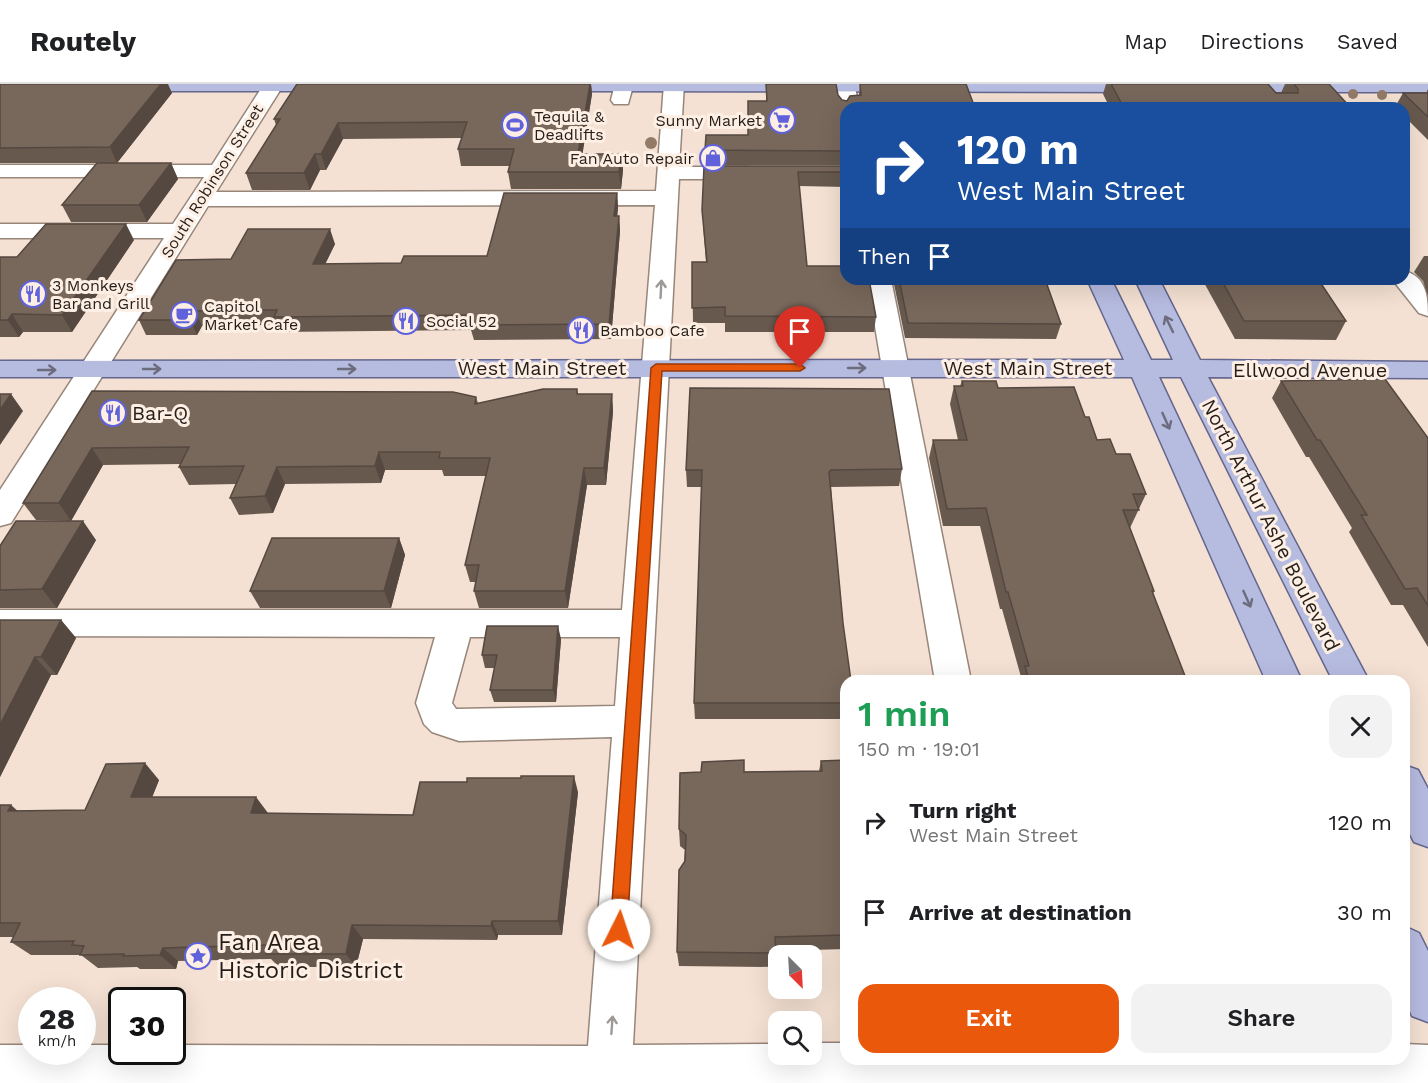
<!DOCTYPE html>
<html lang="en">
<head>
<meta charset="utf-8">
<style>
	body { margin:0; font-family:"Work Sans",sans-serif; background:#f2f2f2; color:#202124; height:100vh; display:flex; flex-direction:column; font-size:22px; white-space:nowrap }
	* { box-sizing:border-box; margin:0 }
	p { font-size:20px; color:#757577 }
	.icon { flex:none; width:33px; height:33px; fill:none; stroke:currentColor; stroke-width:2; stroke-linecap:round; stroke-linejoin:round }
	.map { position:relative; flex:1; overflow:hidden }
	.sheet { position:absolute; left:840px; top:591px; width:570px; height:390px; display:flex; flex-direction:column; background:#fff; border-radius:18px; box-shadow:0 6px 24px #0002 }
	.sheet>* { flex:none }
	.hud { position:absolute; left:840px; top:18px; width:570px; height:183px; border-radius:18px; box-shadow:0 6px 24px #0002; background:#1a4fa0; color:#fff; overflow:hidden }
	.needle { width:39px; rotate:156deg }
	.fabs { position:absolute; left:768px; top:861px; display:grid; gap:12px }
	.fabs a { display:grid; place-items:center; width:54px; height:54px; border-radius:12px; background:#fff; box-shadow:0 6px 24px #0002; font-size:30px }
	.speed { position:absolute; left:18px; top:903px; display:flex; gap:12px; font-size:30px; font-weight:700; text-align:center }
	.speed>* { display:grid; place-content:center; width:78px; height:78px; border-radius:50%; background:#fff; box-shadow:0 6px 24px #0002; line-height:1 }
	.speed small { font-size:15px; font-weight:400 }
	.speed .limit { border:3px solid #111; border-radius:9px; background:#fff; color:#111 }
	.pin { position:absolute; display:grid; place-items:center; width:51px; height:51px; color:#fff; margin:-62px -26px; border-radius:50% 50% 50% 0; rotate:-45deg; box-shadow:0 0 6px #0007 }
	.pin .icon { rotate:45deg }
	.me { position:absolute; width:66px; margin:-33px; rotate:4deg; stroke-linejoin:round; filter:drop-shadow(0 0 4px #0008) }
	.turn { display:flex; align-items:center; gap:21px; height:126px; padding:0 18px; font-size:27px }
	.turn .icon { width:78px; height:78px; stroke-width:2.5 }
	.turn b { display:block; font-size:42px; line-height:51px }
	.then { display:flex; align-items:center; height:57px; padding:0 18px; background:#0003; gap:12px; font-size:22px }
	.round { display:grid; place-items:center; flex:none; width:63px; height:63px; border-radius:18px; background:#f2f2f2 }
	.headline { display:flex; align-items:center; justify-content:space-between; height:102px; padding:0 18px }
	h1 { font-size:36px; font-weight:600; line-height:45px; color:#1e9e55 }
	.button { display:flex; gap:12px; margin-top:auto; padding:12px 18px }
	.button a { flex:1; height:69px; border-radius:18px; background:#ea580c; color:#fff; font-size:24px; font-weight:600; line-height:69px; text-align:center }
	.button a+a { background:#f2f2f2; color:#202124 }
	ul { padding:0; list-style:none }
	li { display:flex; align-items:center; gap:18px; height:90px; padding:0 18px }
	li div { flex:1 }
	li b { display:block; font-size:22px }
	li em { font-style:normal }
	header { display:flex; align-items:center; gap:36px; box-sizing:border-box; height:84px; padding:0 30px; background:#fff; border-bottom:2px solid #e0e0e0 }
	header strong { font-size:28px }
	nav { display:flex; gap:33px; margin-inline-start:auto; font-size:21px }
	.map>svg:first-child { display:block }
</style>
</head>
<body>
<header>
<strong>Routely</strong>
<nav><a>Map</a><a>Directions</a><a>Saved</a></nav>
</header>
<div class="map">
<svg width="1428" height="999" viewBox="0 0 1428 999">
	<rect width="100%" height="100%" fill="#f4e1d3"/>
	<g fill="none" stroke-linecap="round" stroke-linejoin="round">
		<defs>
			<g id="minor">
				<path d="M264 0H284L216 108 656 107 664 0H684L679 83H748L756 84 759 89 756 94 748 95H679L633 961 778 960V970H812V959H846V975H1404V960L1428 961V999H0V961H32V968H82V961H122V968H172V961L588 962 612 653 459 657 432 648 424 640 416 619 435 553 0 552V526H622L655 121 208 122 11 439 0 442V406L164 154H0V140H173L204 93H0V81H212ZM470 553H620L615 622 456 625 452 619Z"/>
				<path d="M615 0H631L633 2 628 20H614L611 16Z"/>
				<path d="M835 0H855L858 24H846V29L841 28 838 24Z"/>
				<path d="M1404 187C1426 192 1428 212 1428 232L1419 229 1392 195H1404Z"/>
				<path d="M867 195H891L971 597H935Z"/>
			</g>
			<g id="major">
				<path d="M116 0H349L350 1 347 5 340 7H125L118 5Z"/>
				<path d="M539 0H1158L1160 2 1157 6 1150 8 548 7 541 5Z"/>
				<path d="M1218 0H1428V8H1226L1219 6 1216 2Z"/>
				<path d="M1087 195H1111L1151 276H1173L1135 195H1159L1200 276 1428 278V294L1208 293 1369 597H1333L1181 293H1159L1302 597H1266L1132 293H0V277L1124 276Z"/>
				<path d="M1404 681 1418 686 1428 705V763L1414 758 1404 738Z"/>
				<path d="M1404 842 1419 849 1428 867V938L1412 932 1404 913Z"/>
			</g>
		</defs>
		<!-- minor casing -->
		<use href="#minor" stroke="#97867a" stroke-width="3"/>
		<!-- major casing -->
		<use href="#major" stroke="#64668d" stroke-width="3"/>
		<!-- minor -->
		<use href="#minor" fill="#fff" fill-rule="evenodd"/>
		<!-- major -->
		<use href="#major" fill="#b6bbe0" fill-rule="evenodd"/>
	</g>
	<!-- trees -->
	<g fill="#937b67">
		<circle cx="1353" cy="10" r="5"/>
		<circle cx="1382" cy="11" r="5"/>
		<circle cx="651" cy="59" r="6"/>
	</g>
	<!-- wall -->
	<g fill="#67594e">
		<path d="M0 0 172 9 117 79H0Z"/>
		<path d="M297 0H591L592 10 582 70H621L623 86 621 105H511L508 88 510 82H461L458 65 462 54 343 55 326 86H320L310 106H252L246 89 276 41 274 35Z"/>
		<path d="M766 0 838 11 842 16 847 17 859 11 860 0H966L846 24V81H705V66L748 51V17H766Z"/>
		<path d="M1106 0H1268L1276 9H1281L1285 0H1329L1351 24H1110L1103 10Z"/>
		<path d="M1428 5V56L1404 32V24H1396L1395 23 1403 9H1426Z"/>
		<path d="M171 79 178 95 147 138H71L62 121Z"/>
		<path d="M704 82H846V103L799 102 807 182 876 233 874 248H725V239H693L692 178H706L703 141Z"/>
		<path d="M617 109 618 123 617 132H619L620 147 611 255 474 256 471 246 280 248 277 241 202 242 197 251H146L139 236 231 175 335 160 325 180 401 179 487 172Z"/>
		<path d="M134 156 72 248H23L19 253H0V173H17Z"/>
		<path d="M1424 172H1428V212L1423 197 1414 188Z"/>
		<path d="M893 195H1045L1061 240 1056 255 905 254Z"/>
		<path d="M1202 195H1318L1346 237 1336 256 1235 255Z"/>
		<path d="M962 297 998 304 1085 333 1097 356 1116 370 1146 410 1130 444 1154 507 1153 510 1187 597H1019L1021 593 1002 525H1000L980 442H943L929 374 933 356H958L950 320 954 302H960Z"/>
		<path d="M1281 297 1428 354V563L1403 521H1391L1349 448 1352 444 1309 373H1306L1272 314Z"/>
		<path d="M577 305 578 310H612L613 328 606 401H587L568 524H479L474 507 476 498H470L465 481 486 392H444L442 386H385L381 399 285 400 273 429 239 431 230 414 236 400 189 401 179 383 181 380 103 381 71 437 36 436 23 419 92 307 476 313 478 319Z"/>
		<path d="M902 385 899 402 831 403 846 597V635H695L694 619 702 403H687L686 386Z"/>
		<path d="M399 454 405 471 391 524H260L250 507Z"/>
		<path d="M96 456 57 524H0V462Z"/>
		<path d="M0 536H61L76 554 57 591H51L0 693Z"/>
		<path d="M561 555 556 618H494L490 606 495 584H485L482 571Z"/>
		<path d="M846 676V865L776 867 774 883 679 882 677 868 685 766 680 762 679 745 701 688 819 687 821 677Z"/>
		<path d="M159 696 152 713 268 730 413 731 578 708 562 851H498L497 856 363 855 356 883H279L271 875 178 877 176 885H140L137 883 98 884 81 871H31L11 858 13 853H0V721L17 727 85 726Z"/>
	</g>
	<!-- shaded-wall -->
	<g fill="#544840">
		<path d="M161 0H168L172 9 117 79 110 63Z"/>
		<path d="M590 0H591L592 10 580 86 578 70Z"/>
		<path d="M338 39 343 55 326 86 321 70Z"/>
		<path d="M315 70 320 86 310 106 304 89Z"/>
		<path d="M621 70 623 86 621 105 619 88Z"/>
		<path d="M171 79 178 95 147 138 139 121Z"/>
		<path d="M617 109 618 123 616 147 614 132Z"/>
		<path d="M619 132 620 147 611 255 609 240Z"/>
		<path d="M126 140 134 156 72 248 62 231Z"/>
		<path d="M330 145 335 160 318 195 313 180Z"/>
		<path d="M195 227 202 242 197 251 190 236Z"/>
		<path d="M12 230 23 248 19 253 8 236Z"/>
		<path d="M11 310 23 327 0 361V326Z"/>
		<path d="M612 310 613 328 606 401 604 384Z"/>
		<path d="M92 364 103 381 71 437 59 419Z"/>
		<path d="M379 368 385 386 381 399 375 382Z"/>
		<path d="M277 383 285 400 273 429 265 412Z"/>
		<path d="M584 384 587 401 568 524 565 507Z"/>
		<path d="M83 437 96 456 57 524 42 505Z"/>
		<path d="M399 454 405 471 391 524 384 507Z"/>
		<path d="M61 536 76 554 57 591 41 573Z"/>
		<path d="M558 542 561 555 556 618 553 606Z"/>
		<path d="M35 573 51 591 0 693V641Z"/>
		<path d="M145 679 159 696 146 729 131 713Z"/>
		<path d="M574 692 578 708 562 851 558 837Z"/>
		<path d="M256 713 268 729H251Z"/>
		<path d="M11 721 29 737 8 727Z"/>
		<path d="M492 837 498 851 497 856 491 842Z"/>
		<path d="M352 841 363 855 356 883 346 870Z"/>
		<path d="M163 864 178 877 176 885 160 871Z"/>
	</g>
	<!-- building -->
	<g fill="#78675b" stroke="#544840" stroke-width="1.5">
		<path d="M0 0H161L110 63 0 64Z"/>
		<path d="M297 0H590L578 70H621L619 88H508L514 65H458L467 38 338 39 321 70H315L304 89H246L280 35H274Z"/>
		<path d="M766 0H836L838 11 842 16 847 17 850 12 861 11 860 0H966L975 24H846V67L705 66 706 51H748V17H767Z"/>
		<path d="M1111 0H1268L1276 9H1298V5L1294 0H1329L1351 24H1124Z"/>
		<path d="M1403 9H1428V33Z"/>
		<path d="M97 79H171L139 121H62Z"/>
		<path d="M704 82H846V88H798L807 182H846V195H869L876 233 725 232V223L692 224V178H707L702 126Z"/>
		<path d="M504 109H617L614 132H619L609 240 470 241 473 231 274 233 277 226 195 227 190 236H139L176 176 231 175 248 145H330L313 180 401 179 404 172H487Z"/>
		<path d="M46 140H126L62 231 12 230 8 236H0V173H17Z"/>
		<path d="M899 195H1045L1061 240 908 239Z"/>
		<path d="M1221 195H1318L1346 237H1244Z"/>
		<path d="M1385 295 1428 354V522L1417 504 1405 505 1361 431H1367L1320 356H1317L1281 297Z"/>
		<path d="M962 297H996L998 304 1074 303 1085 333H1089L1097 356 1110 355 1116 370H1130L1146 410H1133L1139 426H1123L1154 507H1152L1187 597H1029L1025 582H1029L1008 508H1006L986 424 947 425 933 356H967L954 302H963Z"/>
		<path d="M690 304 889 305 902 385 831 386 829 388 843 539 851 597H846V619H694L702 386H686Z"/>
		<path d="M543 305H577V310H612L604 384H584L565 507H474L479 481H465L490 374H439L440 368H379L375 382 277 383 265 412 230 414 244 382 179 383 189 363 92 364 59 419H23L92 307 453 308 476 313 475 320Z"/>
		<path d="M0 310H11L0 326Z"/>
		<path d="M16 437H83L42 505 0 506V462Z"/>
		<path d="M272 454H399L384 507H250Z"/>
		<path d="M0 536H61L41 573H35L0 641Z"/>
		<path d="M487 542H558L553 606H490L497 571H482Z"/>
		<path d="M744 676V688L822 687 821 677 846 676V851L775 853 776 869 677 868 679 786 685 777 686 751 679 745 680 689 701 688 702 678Z"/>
		<path d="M145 679 131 713H256L251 729 413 731 420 698H467V694H521V692H574L558 837H492L491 842 352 841 346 870H266L269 861 163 864 160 871 123 872 124 870 80 871 84 862 72 861 74 857 11 858 20 839H0V721H11L8 727 85 726 106 680Z"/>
	</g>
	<!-- one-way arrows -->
	<defs><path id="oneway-shaft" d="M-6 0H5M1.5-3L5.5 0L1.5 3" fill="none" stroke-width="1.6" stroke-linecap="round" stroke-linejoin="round" transform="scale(1.5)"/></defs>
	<g stroke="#9c9997">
		<use href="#oneway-shaft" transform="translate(661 205) rotate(-87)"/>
		<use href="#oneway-shaft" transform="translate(612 941) rotate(-86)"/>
	</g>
	<g stroke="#6d6c7c">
		<use href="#oneway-shaft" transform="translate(1169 240) rotate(-116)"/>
		<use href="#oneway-shaft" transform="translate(857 284)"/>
		<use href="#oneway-shaft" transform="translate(152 285)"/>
		<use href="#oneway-shaft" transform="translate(347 285)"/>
		<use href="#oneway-shaft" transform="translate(47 286)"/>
		<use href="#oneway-shaft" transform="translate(1166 337) rotate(66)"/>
		<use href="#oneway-shaft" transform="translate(1247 515) rotate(66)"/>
	</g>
	<!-- route -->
	<path fill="#ea580c" stroke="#983908" stroke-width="1.5" d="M656 280H800L805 284 800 287H662L627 846 625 852 619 855 612 852 610 846 651 284Z"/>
	<!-- icons -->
	<defs>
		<symbol id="supermarket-ring" viewBox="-11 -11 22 22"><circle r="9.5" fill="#feefe4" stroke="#5f62da" stroke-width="1.5"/><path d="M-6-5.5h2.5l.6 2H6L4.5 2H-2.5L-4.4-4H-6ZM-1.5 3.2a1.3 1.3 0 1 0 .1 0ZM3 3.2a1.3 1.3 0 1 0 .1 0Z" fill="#5f62da"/></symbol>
		<symbol id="stadium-ring" viewBox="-11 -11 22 22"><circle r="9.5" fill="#feefe4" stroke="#5f62da" stroke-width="1.5"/><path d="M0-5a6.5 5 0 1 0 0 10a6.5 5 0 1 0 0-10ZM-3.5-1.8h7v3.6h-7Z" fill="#5f62da"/></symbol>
		<symbol id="shop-ring" viewBox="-11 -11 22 22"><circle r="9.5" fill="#feefe4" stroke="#5f62da" stroke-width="1.5"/><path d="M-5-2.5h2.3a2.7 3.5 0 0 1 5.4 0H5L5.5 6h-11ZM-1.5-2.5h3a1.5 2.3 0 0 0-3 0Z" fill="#5f62da"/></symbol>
		<symbol id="restaurant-ring" viewBox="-11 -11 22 22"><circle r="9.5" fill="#feefe4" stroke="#5f62da" stroke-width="1.5"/><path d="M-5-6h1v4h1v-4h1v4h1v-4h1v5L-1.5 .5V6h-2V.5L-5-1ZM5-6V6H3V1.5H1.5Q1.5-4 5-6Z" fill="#5f62da"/></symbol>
		<symbol id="cafe-ring" viewBox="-11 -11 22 22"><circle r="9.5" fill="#feefe4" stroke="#5f62da" stroke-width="1.5"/><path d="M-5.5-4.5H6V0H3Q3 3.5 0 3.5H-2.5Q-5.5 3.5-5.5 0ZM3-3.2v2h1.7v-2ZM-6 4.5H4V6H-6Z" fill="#5f62da"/></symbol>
		<symbol id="sight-ring" viewBox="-11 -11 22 22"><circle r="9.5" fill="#feefe4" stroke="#5f62da" stroke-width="1.5"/><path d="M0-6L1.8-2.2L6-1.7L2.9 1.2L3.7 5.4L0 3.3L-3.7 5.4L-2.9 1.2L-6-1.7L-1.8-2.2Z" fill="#5f62da"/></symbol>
	</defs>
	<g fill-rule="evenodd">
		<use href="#supermarket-ring" x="767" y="21" width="30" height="30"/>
		<use href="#stadium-ring" x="500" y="26" width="30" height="30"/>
		<use href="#shop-ring" x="698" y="59" width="30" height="30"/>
		<use href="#restaurant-ring" x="18" y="195" width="30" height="30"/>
		<use href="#cafe-ring" x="169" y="216" width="30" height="30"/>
		<use href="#restaurant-ring" x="391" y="222" width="30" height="30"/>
		<use href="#restaurant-ring" x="566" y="231" width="30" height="30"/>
		<use href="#restaurant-ring" x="98" y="314" width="30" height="30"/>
		<use href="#sight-ring" x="183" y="857" width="30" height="30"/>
	</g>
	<g text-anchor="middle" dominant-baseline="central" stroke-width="6" stroke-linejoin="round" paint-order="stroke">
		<!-- far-poi labels -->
		<g font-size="16" fill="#241d18" stroke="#feefe4" text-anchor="start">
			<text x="534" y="32">Tequila &amp;<tspan x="534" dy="18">Deadlifts</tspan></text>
			<text x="762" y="36" text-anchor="end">Sunny Market</text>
			<text x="694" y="74" text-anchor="end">Fan Auto Repair</text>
			<text x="52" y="201">3 Monkeys<tspan x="52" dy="18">Bar and Grill</tspan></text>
			<text x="204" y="222">Capitol<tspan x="204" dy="18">Market Cafe</tspan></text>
			<text x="426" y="237">Social 52</text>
			<text x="600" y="246">Bamboo Cafe</text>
		</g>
		<!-- far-street labels -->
		<g font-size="16" fill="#241d18" stroke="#feefe4">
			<text transform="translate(212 97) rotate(-58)">South Robinson Street</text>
		</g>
		<!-- street labels -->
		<g font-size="20" fill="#241d18" stroke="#feefe4">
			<text x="542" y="284">West Main Street</text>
			<text x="1028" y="284">West Main Street</text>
			<text x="1310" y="286">Ellwood Avenue</text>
			<text transform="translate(1271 441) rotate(63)">North Arthur Ashe Boulevard</text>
		</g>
		<!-- poi labels -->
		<g font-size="20" fill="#241d18" stroke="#feefe4" text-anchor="start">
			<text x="132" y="329">Bar-Q</text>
		</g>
		<!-- near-poi labels -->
		<g font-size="24" fill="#241d18" stroke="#feefe4" text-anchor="start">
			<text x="218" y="858">Fan Area<tspan x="218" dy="28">Historic District</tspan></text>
		</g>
	</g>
</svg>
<div class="fabs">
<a><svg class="needle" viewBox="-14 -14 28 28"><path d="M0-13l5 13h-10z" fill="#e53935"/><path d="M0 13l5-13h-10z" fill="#757577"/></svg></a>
<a><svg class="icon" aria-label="search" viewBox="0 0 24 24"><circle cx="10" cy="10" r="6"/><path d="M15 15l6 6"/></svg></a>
</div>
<div class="speed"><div>28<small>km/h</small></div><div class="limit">30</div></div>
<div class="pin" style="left:800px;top:284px;background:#d93025"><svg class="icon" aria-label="arrive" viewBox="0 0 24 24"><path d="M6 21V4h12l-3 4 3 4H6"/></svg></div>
<svg class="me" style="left:619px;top:846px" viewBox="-20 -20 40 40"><circle r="19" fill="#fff"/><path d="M0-13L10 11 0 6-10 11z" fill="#ea580c"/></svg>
<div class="hud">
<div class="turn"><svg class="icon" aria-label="right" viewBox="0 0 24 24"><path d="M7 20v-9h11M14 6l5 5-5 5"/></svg><div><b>120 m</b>West Main Street</div></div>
<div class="then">Then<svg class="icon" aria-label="arrive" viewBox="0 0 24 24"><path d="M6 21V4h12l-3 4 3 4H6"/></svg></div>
</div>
<section class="sheet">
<div class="headline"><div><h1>1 min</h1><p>150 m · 19:01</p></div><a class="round"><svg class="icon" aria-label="close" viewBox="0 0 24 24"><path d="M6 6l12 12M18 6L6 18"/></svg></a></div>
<ul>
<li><svg class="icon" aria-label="right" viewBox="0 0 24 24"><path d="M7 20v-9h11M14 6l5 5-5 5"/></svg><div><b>Turn right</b><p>West Main Street</p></div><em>120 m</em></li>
<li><svg class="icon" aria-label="arrive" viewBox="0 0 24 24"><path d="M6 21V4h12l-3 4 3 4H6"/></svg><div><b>Arrive at destination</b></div><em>30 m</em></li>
</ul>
<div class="button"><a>Exit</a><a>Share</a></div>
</section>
</div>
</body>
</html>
